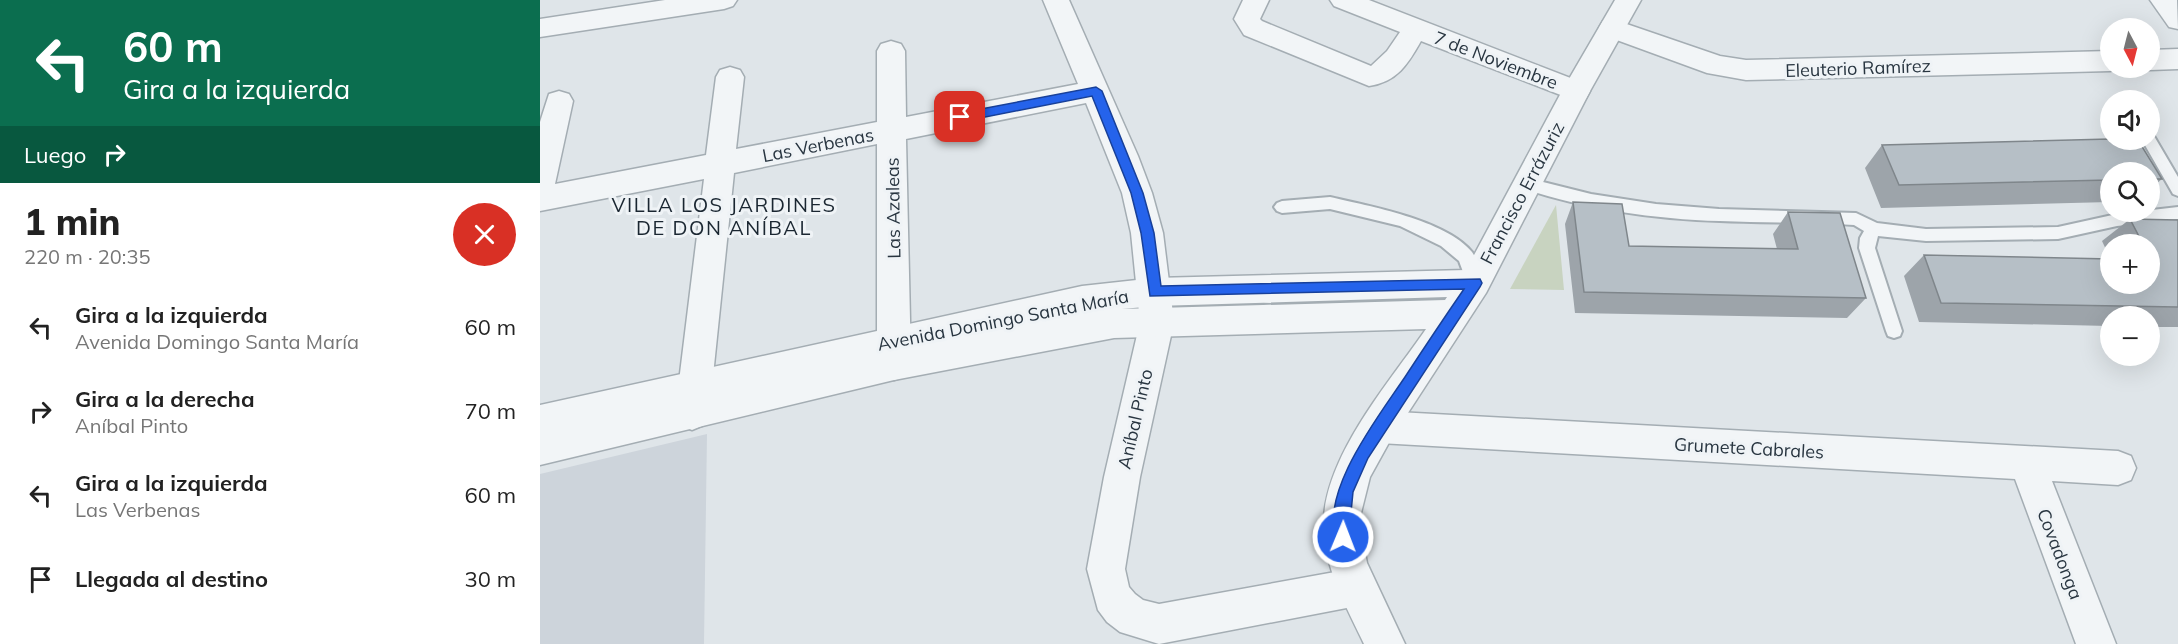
<!DOCTYPE html>
<html lang="es">
<head>
<meta charset="utf-8">
<style>
	body { margin:0; font-family:Mulish,sans-serif; background:#f2f2f2; color:#222; height:100vh; display:flex; flex-direction:column; font-size:22px; white-space:nowrap }
	* { box-sizing:border-box; margin:0 }
	p { font-size:20px; color:#767676 }
	.icon { flex:none; width:33px; height:33px; fill:none; stroke:currentColor; stroke-width:2; stroke-linecap:round; stroke-linejoin:round }
	.map { position:relative; flex:1; overflow:hidden }
	.panel { display:flex; flex-direction:column; background:#fff; width:540px }
	.panel>* { flex:none }
	.guide { background:#0b6e4f; color:#fff; overflow:hidden }
	.needle { width:39px; rotate:173deg }
	.controls { position:absolute; left:1560px; top:18px; display:grid; gap:12px }
	.controls a { display:grid; place-items:center; width:60px; height:60px; border-radius:50%; background:#fff; box-shadow:0 6px 24px #0002; font-size:30px }
	.pin { position:absolute; display:grid; place-items:center; width:51px; height:51px; color:#fff; margin:-26px; border-radius:12px; box-shadow:0 3px 9px #0006 }
	.me { position:absolute; width:66px; margin:-33px; rotate:1deg; stroke-linejoin:round; filter:drop-shadow(0 0 4px #0008) }
	.turn { display:flex; align-items:center; gap:21px; height:126px; padding:0 24px; font-size:27px }
	.turn .icon { width:78px; height:78px; stroke-width:2.5 }
	.turn b { display:block; font-size:42px; line-height:51px }
	.then { display:flex; align-items:center; height:57px; padding:0 24px; background:#0003; gap:12px; font-size:22px }
	.round { display:grid; place-items:center; flex:none; width:63px; height:63px; border-radius:32px; background:#f2f2f2 }
	.summary { display:flex; align-items:center; justify-content:space-between; height:102px; padding:0 24px }
	h1 { font-size:36px; font-weight:800; line-height:45px }
	ul { padding:0; list-style:none }
	li { display:flex; align-items:center; gap:18px; height:84px; padding:0 24px }
	li div { flex:1 }
	li b { display:block; font-size:22px }
	li em { font-style:normal }
	main { display:flex; flex:1; min-height:0 }
	.map>svg:first-child { display:block }
</style>
</head>
<body>
<main>
<section class="panel">
<div class="guide">
<div class="turn"><svg class="icon" aria-label="left" viewBox="0 0 24 24"><path d="M17 20v-9H6M10 6l-5 5 5 5"/></svg><div><b>60 m</b>Gira a la izquierda</div></div>
<div class="then">Luego<svg class="icon" aria-label="right" viewBox="0 0 24 24"><path d="M7 20v-9h11M14 6l5 5-5 5"/></svg></div>
</div>
<div class="summary"><div><h1>1 min</h1><p>220 m · 20:35</p></div><a class="round" style="background:#d93025;color:#fff"><svg class="icon" aria-label="close" viewBox="0 0 24 24"><path d="M6 6l12 12M18 6L6 18"/></svg></a></div>
<ul>
<li><svg class="icon" aria-label="left" viewBox="0 0 24 24"><path d="M17 20v-9H6M10 6l-5 5 5 5"/></svg><div><b>Gira a la izquierda</b><p>Avenida Domingo Santa María</p></div><em>60 m</em></li>
<li><svg class="icon" aria-label="right" viewBox="0 0 24 24"><path d="M7 20v-9h11M14 6l5 5-5 5"/></svg><div><b>Gira a la derecha</b><p>Aníbal Pinto</p></div><em>70 m</em></li>
<li><svg class="icon" aria-label="left" viewBox="0 0 24 24"><path d="M17 20v-9H6M10 6l-5 5 5 5"/></svg><div><b>Gira a la izquierda</b><p>Las Verbenas</p></div><em>60 m</em></li>
<li><svg class="icon" aria-label="arrive" viewBox="0 0 24 24"><path d="M6 21V4h12l-3 4 3 4H6"/></svg><div><b>Llegada al destino</b></div><em>30 m</em></li>
</ul>
</section>
<div class="map">
<svg width="1638" height="644" viewBox="0 0 1638 644">
	<rect width="100%" height="100%" fill="#dfe5e9"/>
	<!-- built -->
	<path fill="#cdd4db" d="M167 434 164 644H0V474Z"/>
	<!-- green -->
	<path fill="#c8d3c0" d="M1016 205 1024 290 970 289Z"/>
	<g fill="none" stroke-linecap="round" stroke-linejoin="round">
		<defs>
			<g id="service">
				<path d="M1610 135 1614 136 1638 177V196L1633 194 1602 140H1610Z"/>
				<path d="M987 178 1051 194 1116 204 1179 209 1316 213 1337 223 1386 229 1518 227 1577 214 1638 207V219L1577 226 1518 239 1386 241 1338 236 1335 248 1362 331 1360 336 1354 338 1348 336 1346 331 1319 248 1320 238 1324 231 1314 225C1269 222 1225 223 1180 221 1114 219 1045 209 982 188L979 184 982 180Z"/>
				<path d="M790 197C829 206 906 220 932 252 938 260 940 274 943 283L941 288 935 290 929 288 919 261 901 246 860 226 790 209 742 213 737 211 734 207 737 203 742 201Z"/>
			</g>
			<g id="minor">
				<path d="M125 0H197L193 6 184 9 0 37V19Z"/>
				<path d="M503 0H529L598 156 612 193 623 233 634 322 600 477 585 569 589 587 595 594 603 600 619 604 817 568 831 573 836 587 831 601 817 606 619 644 580 632 567 622 558 610 547 569 564 477 600 322 591 233 582 193 546 103 366 139 371 365 366 376 354 380 342 376 337 365V144L194 173 169 414 164 425 152 430 140 425 135 414 164 179 0 211V122L9 94 19 91 29 94 33 101 15 184 166 155 176 77 180 70 190 67 200 70 204 77 196 149 337 122V51L341 44 351 41 361 44 365 51 366 117 538 84Z"/>
				<path d="M703 0H729L720 19 722 21 831 66 847 51 860 32 794 6 790 0H829L1046 84 1050 91 1046 98 1036 101 881 41C868 64 857 82 829 86L704 35 694 19Z"/>
				<path d="M1610 0H1637L1638 29 1629 27Z"/>
				<path d="M1072 19 1180 56 1206 60 1570 51V68H1580L1570 71 1206 80 1167 73 1063 35 1059 28 1063 21Z"/>
				<path d="M1638 49V69L1610 70 1602 68H1610V50Z"/>
				<path d="M839 411 1578 451 1591 456 1596 468 1591 480 1578 485 1512 481 1576 644H1536L1475 479 839 443 827 439 821 427 827 415Z"/>
			</g>
			<path id="tertiary" d="M1075 0H1101L1050 91 946 293 851 439 830 477 821 513 822 537 827 563 865 644H824C808 610 788 575 784 536 777 464 847 386 886 329L574 338 354 380 0 465V405L542 286 615 278 926 270 1022 91ZM907 297 905 300 582 309 615 306Z"/>
		</defs>
		<!-- service casing -->
		<use href="#service" stroke="#a4adb3" stroke-width="4"/>
		<!-- minor casing -->
		<use href="#minor" stroke="#a4adb3" stroke-width="3"/>
		<!-- tertiary casing -->
		<use href="#tertiary" stroke="#a4adb3" stroke-width="3"/>
		<!-- service -->
		<use href="#service" fill="#f2f5f7" fill-rule="evenodd"/>
		<!-- minor -->
		<use href="#minor" fill="#f2f5f7" fill-rule="evenodd"/>
		<!-- tertiary -->
		<use href="#tertiary" fill="#f2f5f7" fill-rule="evenodd"/>
	</g>
	<!-- wall -->
	<g fill="#9da4aa">
		<path d="M1570 139 1598 140 1622 179 1610 189V172H1570V202L1341 208 1325 168 1342 145Z"/>
		<path d="M1033 202 1089 246 1237 249 1233 234 1248 212 1326 298 1307 318 1035 313 1025 224Z"/>
		<path d="M1590 219 1638 220V327H1610V316H1570V326L1379 322 1364 276 1384 255 1610 284V244H1570V258L1562 241Z"/>
	</g>
	<!-- building -->
	<g fill="#b6bfc6" stroke="#7f868b" stroke-width="1.5">
		<path d="M1570 139 1598 140 1622 179H1610V172H1570V180L1359 185 1342 145Z"/>
		<path d="M1033 202 1082 204 1089 246 1258 249 1248 212 1300 213 1326 298 1044 292Z"/>
		<path d="M1590 219 1638 220V307L1401 303 1384 255 1570 259V284H1610V244H1603Z"/>
	</g>
	<!-- route -->
	<path fill="#2563eb" stroke="#184099" stroke-width="1.5" d="M556 87 562 91 603 193 614 233 621 286 940 279 942 283 940 287 828 458 813 492 808 543 803 545 797 543C777 494 839 416 865 377 884 348 904 318 924 289L610 296 601 233 591 193 552 96 420 122 414 117 420 113Z"/>
	<g text-anchor="middle" dominant-baseline="central" stroke-width="6" stroke-linejoin="round" paint-order="stroke">
		<!-- street labels -->
		<g font-size="18" fill="#283540" stroke="#eff3f6">
			<text transform="translate(956 60) rotate(21)">7 de Noviembre</text>
			<text transform="translate(1318 68) rotate(-2)">Eleuterio Ramírez</text>
			<text transform="translate(278 145) rotate(-11)">Las Verbenas</text>
			<text transform="translate(982 193) rotate(-62)">Francisco Errázuriz</text>
			<text transform="translate(353 208) rotate(-91)">Las Azaleas</text>
			<text transform="translate(463 320) rotate(-11)">Avenida Domingo Santa María</text>
			<text transform="translate(595 419) rotate(-77)">Aníbal Pinto</text>
			<text transform="translate(1209 448) rotate(3)">Grumete Cabrales</text>
			<text transform="translate(1520 554) rotate(69)">Covadonga</text>
		</g>
		<!-- neighbourhood labels -->
		<g font-size="20" letter-spacing="1.5" fill="#1a2631" stroke="#eff3f6">
			<text x="184" y="204">VILLA LOS JARDINES<tspan x="184" dy="23">DE DON ANÍBAL</tspan></text>
		</g>
	</g>
</svg>
<div class="controls">
<a><svg class="needle" viewBox="-14 -14 28 28"><path d="M0-13l5 13h-10z" fill="#e53935"/><path d="M0 13l5-13h-10z" fill="#767676"/></svg></a>
<a><svg class="icon" aria-label="sound" viewBox="0 0 24 24"><path d="M4 9h4l5-4v14l-5-4H4zM17 9q2 3 0 6"/></svg></a>
<a><svg class="icon" aria-label="search" viewBox="0 0 24 24"><circle cx="10" cy="10" r="6"/><path d="M15 15l6 6"/></svg></a>
<a>+</a>
<a>−</a>
</div>
<div class="pin" style="left:420px;top:117px;background:#d93025"><svg class="icon" aria-label="arrive" viewBox="0 0 24 24"><path d="M6 21V4h12l-3 4 3 4H6"/></svg></div>
<svg class="me" style="left:803px;top:537px" viewBox="-20 -20 40 40"><circle r="17" fill="#2563eb" stroke="#fff" stroke-width="3"/><path d="M0-11L8 9 0 5-8 9z" fill="#fff"/></svg>
</div>
</main>
</body>
</html>
